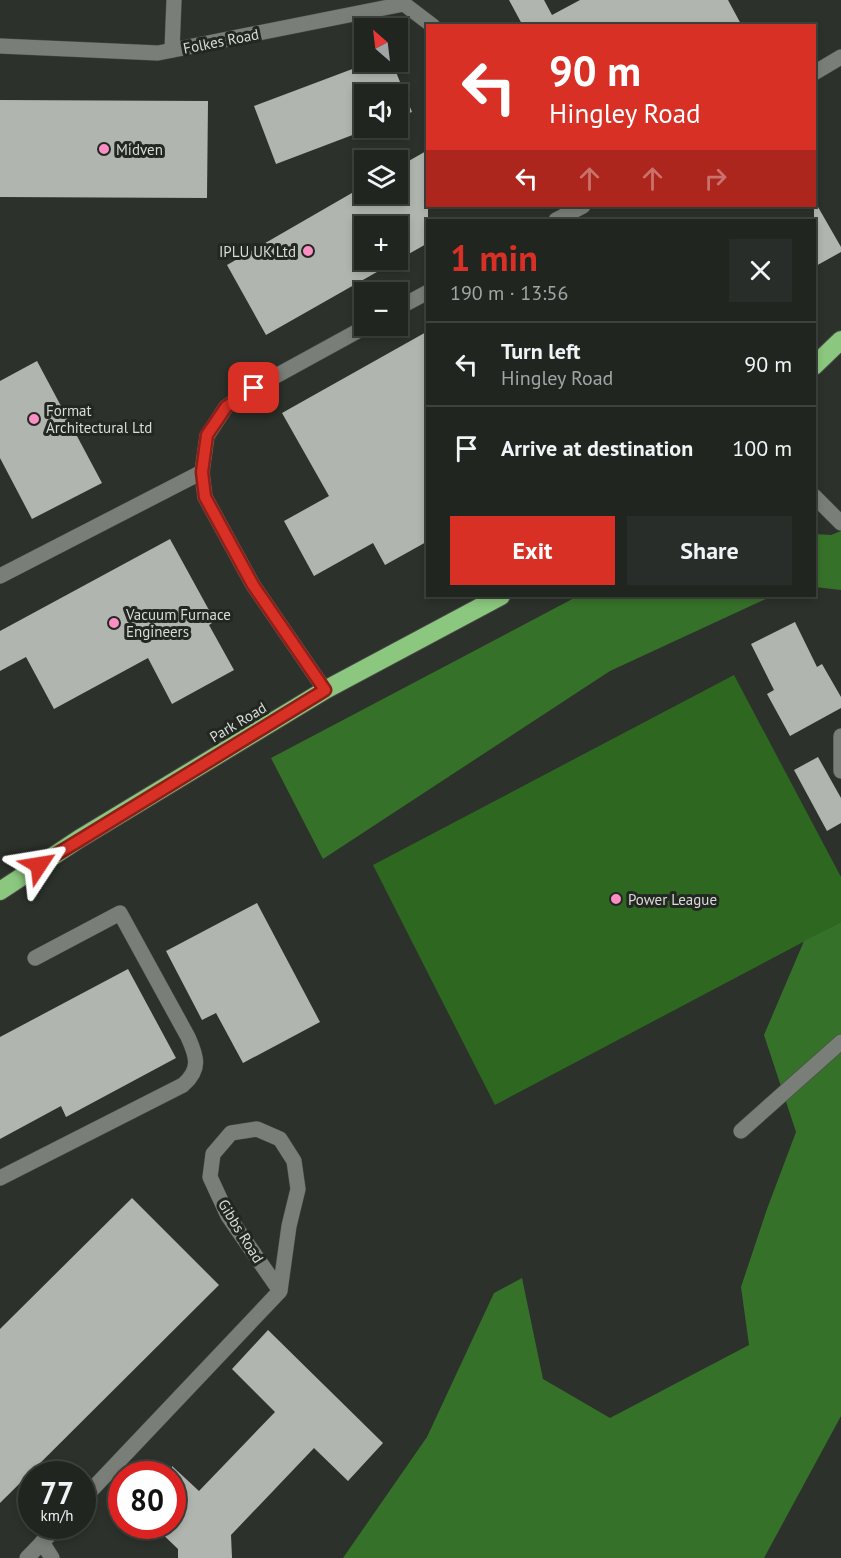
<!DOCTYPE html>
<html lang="en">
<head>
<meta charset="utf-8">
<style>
	body { margin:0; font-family:"PT Sans",sans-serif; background:#292d29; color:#f1f3f6; height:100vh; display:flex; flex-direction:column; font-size:22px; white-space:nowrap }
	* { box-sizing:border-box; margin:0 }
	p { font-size:20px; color:#a2a5a5 }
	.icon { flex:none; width:33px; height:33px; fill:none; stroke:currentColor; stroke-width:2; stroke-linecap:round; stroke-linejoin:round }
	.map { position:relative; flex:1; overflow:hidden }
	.panel { position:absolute; left:426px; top:219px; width:390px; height:378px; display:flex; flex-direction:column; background:#212520; border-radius:0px; box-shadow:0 3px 9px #0003,0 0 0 2px #3e423e }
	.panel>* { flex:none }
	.top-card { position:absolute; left:426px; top:24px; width:390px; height:183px; border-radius:0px; box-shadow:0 3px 9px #0003,0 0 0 2px #3e423e; background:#d93025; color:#fff; overflow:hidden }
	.needle { width:39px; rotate:332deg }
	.fabs { position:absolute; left:354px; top:18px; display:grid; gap:12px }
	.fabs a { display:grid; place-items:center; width:54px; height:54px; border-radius:0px; background:#212520; box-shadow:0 3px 9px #0003,0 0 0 2px #3e423e; font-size:30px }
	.speed { position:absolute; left:18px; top:1461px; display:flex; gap:12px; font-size:30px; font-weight:700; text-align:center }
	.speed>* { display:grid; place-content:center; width:78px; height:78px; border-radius:50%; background:#212520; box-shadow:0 3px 9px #0003,0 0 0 2px #3e423e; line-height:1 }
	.speed small { font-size:15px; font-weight:400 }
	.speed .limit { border:9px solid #d22; background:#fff; color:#111 }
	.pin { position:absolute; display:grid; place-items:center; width:51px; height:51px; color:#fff; margin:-26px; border-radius:12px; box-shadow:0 3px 9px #0006 }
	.me { position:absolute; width:66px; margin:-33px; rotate:57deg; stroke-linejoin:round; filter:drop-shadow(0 0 4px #0008) }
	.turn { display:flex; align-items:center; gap:21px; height:126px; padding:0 24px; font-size:27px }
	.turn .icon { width:78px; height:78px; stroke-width:2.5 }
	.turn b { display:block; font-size:42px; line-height:51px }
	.lanes { display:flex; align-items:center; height:57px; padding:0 24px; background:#0003; justify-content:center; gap:30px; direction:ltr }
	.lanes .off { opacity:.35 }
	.round { display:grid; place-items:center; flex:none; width:63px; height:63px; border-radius:0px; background:#292d29 }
	.overview { display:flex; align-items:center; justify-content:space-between; height:102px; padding:0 24px }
	h1 { font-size:36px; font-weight:700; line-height:45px; color:#d93025 }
	.action { display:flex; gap:12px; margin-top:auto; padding:12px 24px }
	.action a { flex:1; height:69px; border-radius:0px; background:#d93025; color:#fff; font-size:24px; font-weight:700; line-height:69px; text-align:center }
	.action a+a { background:#292d29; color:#f1f3f6 }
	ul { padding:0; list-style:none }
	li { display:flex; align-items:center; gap:18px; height:84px; padding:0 24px; border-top:2px solid #3e423e }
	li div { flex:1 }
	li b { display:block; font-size:22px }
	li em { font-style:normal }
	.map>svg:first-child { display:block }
</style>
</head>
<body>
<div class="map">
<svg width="841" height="1558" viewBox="0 0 841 1558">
	<rect width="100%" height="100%" fill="#2c312b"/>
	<!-- green -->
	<path fill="#2e6820" d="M734 675 841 877V922L495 1105 373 865Z"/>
	<!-- forest -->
	<g fill="#367129">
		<path d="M841 531V590L815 587V534L831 535Z"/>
		<path d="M578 596H772L610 671 323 859 271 758Z"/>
		<path d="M841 922V1416L764 1558H343L427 1437 494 1293 522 1278 543 1379 610 1418 749 1345 741 1287 767 1209 796 1132 764 1035 804 941Z"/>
	</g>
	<!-- building -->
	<g fill="#b0b6af" fill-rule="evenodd">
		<path d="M509 0H544L552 15 580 0H728L742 26H523Z"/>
		<path d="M371 62H392L412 112 398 117V94H364V128H371L276 164 254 106Z"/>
		<path d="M0 100 208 101 207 198 0 197Z"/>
		<path d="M428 150V243L266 335 227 265 364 186V194H398V167ZM364 226H398V260H364Z"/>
		<path d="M814 200 841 247V252L814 267Z"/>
		<path d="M428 331V541L385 565 373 543 314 576 284 521 329 496 282 413Z"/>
		<path d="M37 361 102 483 32 519 0 458V381Z"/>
		<path d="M170 539 215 621 209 625 234 670 172 704 148 658 54 709 26 657 0 671V631Z"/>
		<path d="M795 622 817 667 822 664 841 697V708L790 736 767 694 774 690 751 644Z"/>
		<path d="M818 757 841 798V823L827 831 794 770Z"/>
		<path d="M257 903 320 1022 243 1063 216 1013 202 1020 166 951Z"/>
		<path d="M128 969 176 1058 66 1117 61 1106 0 1139V1037Z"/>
		<path d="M132 1198 219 1285 0 1503V1329Z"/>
		<path d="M268 1330 383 1443 348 1481 314 1448 231 1535 232 1558H178V1549L154 1526H172V1466L199 1491 275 1412 232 1369Z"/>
	</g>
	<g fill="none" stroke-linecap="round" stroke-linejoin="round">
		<defs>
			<g id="minor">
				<path d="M0 46 158 53 404 4 433 26"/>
				<path d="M172 50 174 0"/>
				<path d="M814 73 841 57"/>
				<path d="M556 220 583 206"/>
				<path d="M398 308 428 292"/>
				<path d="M814 496 841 523"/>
				<path d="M0 576 202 472"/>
				<path d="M325 690 253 585 205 497 202 472 207 436 226 407 254 388 367 326"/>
				<path d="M841 736V771"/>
				<path d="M741 1131 841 1042"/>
				<path d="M0 1178 183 1085C201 1069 197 1057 188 1037L120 913 35 958"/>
				<path d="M82 1500 280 1291 289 1226 298 1189 294 1161 280 1139 257 1129 231 1133 213 1154 210 1177 228 1216 280 1291"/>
				<path d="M42 1542 52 1558"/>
				<path d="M27 1558 58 1526"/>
			</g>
			<g id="highway">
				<path d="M814 366 841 340"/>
				<path d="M0 891 79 839 325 690 501 596"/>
			</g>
		</defs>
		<!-- minor casing -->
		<use href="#minor" stroke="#484c47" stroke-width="16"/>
		<!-- highway casing -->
		<use href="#highway" stroke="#484c47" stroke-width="20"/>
		<!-- minor -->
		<use href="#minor" stroke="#797f78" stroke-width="15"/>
		<!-- highway -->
		<use href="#highway" stroke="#8bc77e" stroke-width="18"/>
	</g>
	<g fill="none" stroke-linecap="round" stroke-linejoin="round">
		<defs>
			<path id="route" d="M39 865 325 690 253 585 205 497 202 472 207 435 226 407 254 388"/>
		</defs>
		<!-- route casing -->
		<use href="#route" stroke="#8d1f18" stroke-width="15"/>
		<!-- route -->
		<use href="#route" stroke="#d93025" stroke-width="10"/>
	</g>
	<!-- markers -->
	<g fill="#fb8fc4" stroke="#232722" stroke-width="2">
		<circle cx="104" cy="149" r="6"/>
		<circle cx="308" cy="251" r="6"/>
		<circle cx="34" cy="419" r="6"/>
		<circle cx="114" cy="623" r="6"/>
		<circle cx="616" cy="899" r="6"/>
	</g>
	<g text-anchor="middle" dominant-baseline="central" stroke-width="6" stroke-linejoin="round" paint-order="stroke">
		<!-- street labels -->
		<g font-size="15" fill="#d9dcd8" stroke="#232722">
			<text transform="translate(221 41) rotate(-11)">Folkes Road</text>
			<text transform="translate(238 722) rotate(-31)">Park Road</text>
			<text transform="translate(241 1231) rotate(58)">Gibbs Road</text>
		</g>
		<!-- poi labels -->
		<g font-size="15" fill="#d9dcd8" stroke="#232722" text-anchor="start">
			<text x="116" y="149">Midven</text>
			<text x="296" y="251" text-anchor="end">IPLU UK Ltd</text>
			<text x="46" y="410">Format<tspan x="46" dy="17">Architectural Ltd</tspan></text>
			<text x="126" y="614">Vacuum Furnace<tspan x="126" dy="17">Engineers</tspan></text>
			<text x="628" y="899">Power League</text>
		</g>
	</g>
</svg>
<div class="fabs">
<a><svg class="needle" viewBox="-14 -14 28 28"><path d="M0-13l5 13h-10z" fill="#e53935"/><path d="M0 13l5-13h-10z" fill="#a2a5a5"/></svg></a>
<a><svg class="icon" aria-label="sound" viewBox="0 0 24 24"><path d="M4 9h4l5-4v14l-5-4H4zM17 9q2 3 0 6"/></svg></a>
<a><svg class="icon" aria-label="layers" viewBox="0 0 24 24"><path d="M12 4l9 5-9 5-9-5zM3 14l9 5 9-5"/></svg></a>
<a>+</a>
<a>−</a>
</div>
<div class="speed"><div>77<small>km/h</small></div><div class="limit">80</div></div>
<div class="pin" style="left:254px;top:388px;background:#d93025"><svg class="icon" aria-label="arrive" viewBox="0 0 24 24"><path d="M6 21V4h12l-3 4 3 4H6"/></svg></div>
<svg class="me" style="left:39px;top:865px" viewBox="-20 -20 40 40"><path d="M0-17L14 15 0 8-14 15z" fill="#d93025" stroke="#fff" stroke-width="4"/></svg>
<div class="top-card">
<div class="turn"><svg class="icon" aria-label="left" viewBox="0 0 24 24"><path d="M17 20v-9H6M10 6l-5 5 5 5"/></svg><div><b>90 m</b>Hingley Road</div></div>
<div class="lanes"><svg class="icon" aria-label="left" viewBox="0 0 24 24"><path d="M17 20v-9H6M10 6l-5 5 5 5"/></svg><svg class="icon off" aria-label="ahead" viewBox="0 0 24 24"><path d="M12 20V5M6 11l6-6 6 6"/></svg><svg class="icon off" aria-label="ahead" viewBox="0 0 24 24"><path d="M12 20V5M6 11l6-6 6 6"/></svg><svg class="icon off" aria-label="right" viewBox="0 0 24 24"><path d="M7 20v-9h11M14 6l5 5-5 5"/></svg></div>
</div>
<section class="panel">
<div class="overview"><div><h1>1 min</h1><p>190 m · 13:56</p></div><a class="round"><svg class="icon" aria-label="close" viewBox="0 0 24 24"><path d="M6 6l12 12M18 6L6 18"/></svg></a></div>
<ul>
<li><svg class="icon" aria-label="left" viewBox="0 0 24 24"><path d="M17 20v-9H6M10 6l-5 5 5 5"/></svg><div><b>Turn left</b><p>Hingley Road</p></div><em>90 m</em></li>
<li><svg class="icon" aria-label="arrive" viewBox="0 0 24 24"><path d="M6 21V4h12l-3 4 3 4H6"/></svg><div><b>Arrive at destination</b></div><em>100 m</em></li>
</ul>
<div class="action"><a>Exit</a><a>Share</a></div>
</section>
</div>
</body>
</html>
